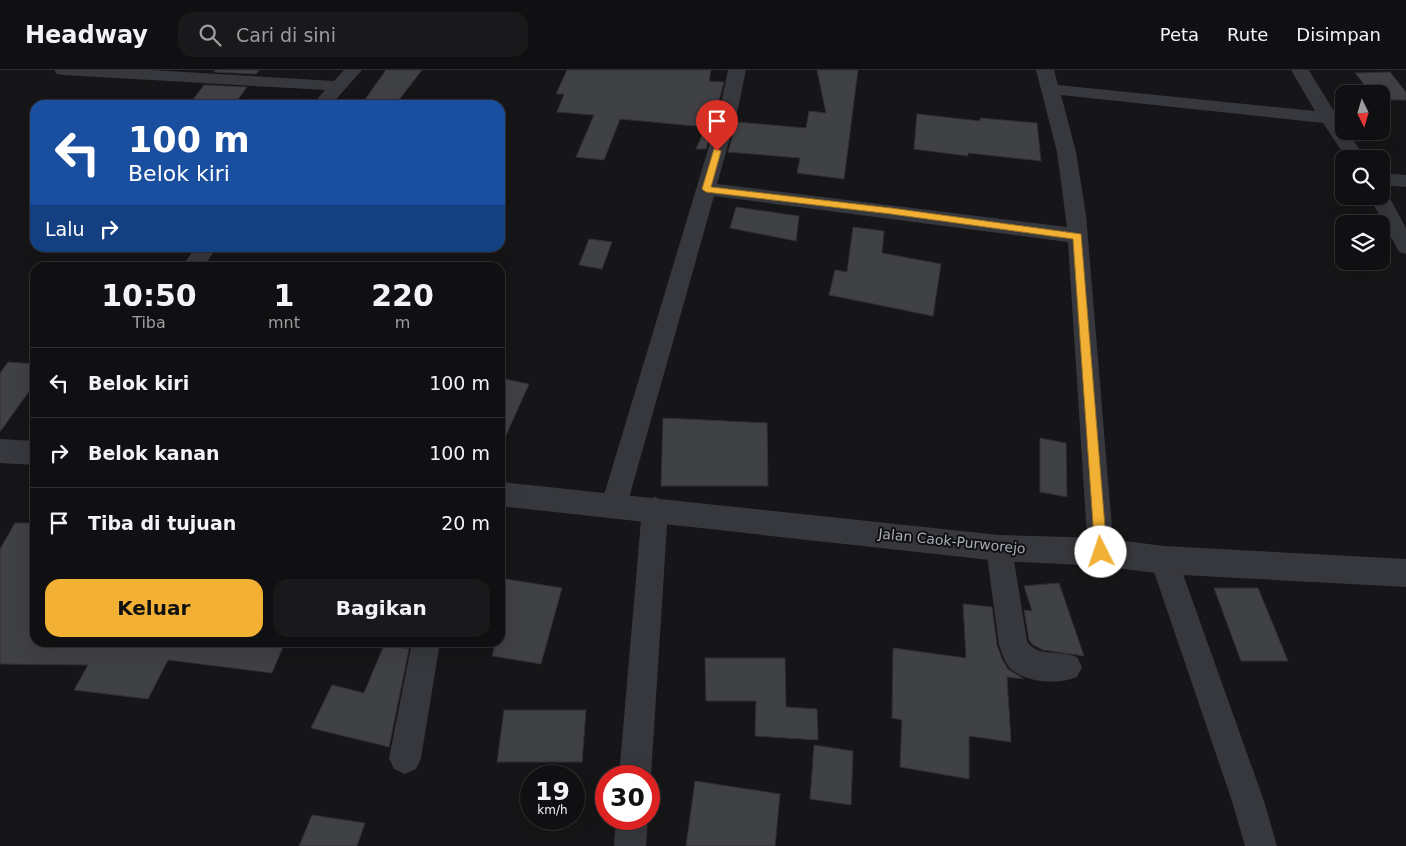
<!DOCTYPE html>
<html lang="id">
<head>
<meta charset="utf-8">
<style>
	body { margin:0; font-family:"DejaVu Sans",sans-serif; background:#19191b; color:#f1f3f6; height:100vh; display:flex; flex-direction:column; font-size:19px; white-space:nowrap }
	* { box-sizing:border-box; margin:0 }
	p { font-size:16px; color:#9c9d9f }
	.icon { flex:none; width:28px; height:28px; fill:none; stroke:currentColor; stroke-width:2; stroke-linecap:round; stroke-linejoin:round }
	.map { position:relative; flex:1; overflow:hidden }
	.panel { position:absolute; left:30px; top:192px; width:475px; height:385px; display:flex; flex-direction:column; background:#101012; border-radius:15px; box-shadow:0 5px 20px #0002,0 0 0 1px #303032 }
	.panel>* { flex:none }
	.guide { position:absolute; left:30px; top:30px; width:475px; height:152px; border-radius:15px; box-shadow:0 5px 20px #0002,0 0 0 1px #303032; background:#1a4fa0; color:#fff; overflow:hidden }
	.needle { width:32px; rotate:175deg }
	.fabs { position:absolute; left:1335px; top:15px; display:grid; gap:10px }
	.fabs a { display:grid; place-items:center; width:55px; height:55px; border-radius:10px; background:#101012; box-shadow:0 5px 20px #0002,0 0 0 1px #303032; font-size:25px }
	.speed { position:absolute; left:520px; top:695px; display:flex; gap:10px; font-size:25px; font-weight:700; text-align:center }
	.speed>* { display:grid; place-content:center; width:65px; height:65px; border-radius:50%; background:#101012; box-shadow:0 5px 20px #0002,0 0 0 1px #303032; line-height:1 }
	.speed small { font-size:12px; font-weight:400 }
	.speed .limit { border:8px solid #d22; background:#fff; color:#111 }
	.pin { position:absolute; display:grid; place-items:center; width:42px; height:42px; color:#fff; margin:-51px -21px; border-radius:50% 50% 50% 0; rotate:-45deg; box-shadow:0 0 5px #0007 }
	.pin .icon { rotate:45deg }
	.me { position:absolute; width:55px; margin:-28px; rotate:356deg; stroke-linejoin:round; filter:drop-shadow(0 0 4px #0008) }
	.turn { display:flex; align-items:center; gap:18px; height:105px; padding:0 15px; font-size:22px }
	.turn .icon { width:65px; height:65px; stroke-width:2.5 }
	.turn b { display:block; font-size:35px; line-height:42px }
	.then { display:flex; align-items:center; height:48px; padding:0 15px; background:#0003; gap:10px; font-size:19px }
	.eta { display:flex; justify-content:space-evenly; align-items:center; height:85px; text-align:center }
	.eta b { font-size:30px; font-weight:600; line-height:35px }
	.primary-button { display:flex; gap:10px; margin-top:auto; padding:10px 15px }
	.primary-button a { flex:1; height:58px; border-radius:15px; background:#f2b134; color:#111; font-size:20px; font-weight:600; line-height:58px; text-align:center }
	.primary-button a+a { background:#19191b; color:#f1f3f6 }
	ul { padding:0; list-style:none }
	li { display:flex; align-items:center; gap:15px; height:70px; padding:0 15px; border-top:1px solid #303032 }
	li div { flex:1 }
	li b { display:block; font-size:19px }
	li em { font-style:normal }
	header { display:flex; align-items:center; gap:30px; box-sizing:border-box; height:70px; padding:0 25px; background:#101012; border-bottom:1px solid #303032 }
	header strong { font-size:24px }
	nav { display:flex; gap:28px; margin-inline-start:auto; font-size:18px }
	.search { width:350px; height:45px; background:#19191b; display:flex; align-items:center; gap:12px; box-sizing:border-box; padding:0 18px; border-radius:15px; color:#9c9d9f; font-size:19px }
	.map>svg:first-child { display:block }
</style>
</head>
<body>
<header>
<strong>Headway</strong>
<div class="search"><svg class="icon" aria-label="search" viewBox="0 0 24 24"><circle cx="10" cy="10" r="6"/><path d="M15 15l6 6"/></svg>Cari di sini</div>
<nav><a>Peta</a><a>Rute</a><a>Disimpan</a></nav>
</header>
<div class="map">
<svg width="1406" height="776" viewBox="0 0 1406 776">
	<rect width="100%" height="100%" fill="#161618"/>
	<!-- building -->
	<g fill="#404145" stroke="#303034">
		<path d="M215 0H259L256 4 214 2Z"/>
		<path d="M386 0H422L395 35H361Z"/>
		<path d="M567 0H711L709 11 724 12 706 79H696L706 57 620 49 604 90 576 87 594 45 557 42 564 24H556Z"/>
		<path d="M817 0H858L844 109 797 103 800 88 728 82 737 52 806 58 809 41 826 43Z"/>
		<path d="M1390 2 1406 22V30H1381V24H1372L1355 3Z"/>
		<path d="M204 15 247 17 234 35H189Z"/>
		<path d="M917 44 980 51V48L1037 53 1041 91 968 83V86L914 79Z"/>
		<path d="M736 137 799 146 796 171 730 158Z"/>
		<path d="M853 157 884 161 882 183 941 194 933 246 829 225 835 200 847 202Z"/>
		<path d="M589 169 612 172 602 199 579 195Z"/>
		<path d="M8 292 35 294V313L0 362V303Z"/>
		<path d="M500 308 529 314 500 379Z"/>
		<path d="M663 348 767 353 768 416H661Z"/>
		<path d="M1040 368 1066 373 1067 427 1040 422Z"/>
		<path d="M15 453H35V572H285L272 603 168 590 148 629 74 620 88 595 0 594V479Z"/>
		<path d="M500 508 562 518 541 594 492 586 496 572H500Z"/>
		<path d="M1059 513 1084 586 1043 580 1033 575 1029 570 1024 540 1032 541 1024 516Z"/>
		<path d="M1214 518H1258L1288 591H1241Z"/>
		<path d="M963 534 992 537 997 575 1002 589 1008 599 1024 609 1007 607 1011 672 969 666V709L900 697 902 650 892 648 893 578 966 588Z"/>
		<path d="M384 575 409 579 389 677 311 658 332 615 364 623Z"/>
		<path d="M705 588H785L786 637 817 639 818 670 755 666 756 631H706Z"/>
		<path d="M504 640H586L582 692H497Z"/>
		<path d="M814 675 853 681 851 735 810 729Z"/>
		<path d="M695 711 780 724 775 776H686Z"/>
		<path d="M312 745 365 753 357 776H299Z"/>
	</g>
	<g fill="none" stroke-linecap="round" stroke-linejoin="round">
		<!-- minor -->
		<g fill="#37383d" fill-rule="evenodd">
			<path d="M54 0H151L334 11 344 0H362L331 35H312L325 20 63 5 57 4Z"/>
			<path d="M728 0H746L737 43 717 114 1067 157 1057 82 1036 0H1054L1058 15 1315 41 1291 0H1309C1314 10 1344 55 1344 61H1347L1366 89H1347L1323 53 1061 25 1076 82 1086 145 1114 482 1111 491 1101 494 1091 491 1088 482 1068 172 714 126 627 435 623 443 614 446 605 443 601 435 719 43Z"/>
			<path d="M1381 103 1406 105V117L1381 115Z"/>
			<path d="M1381 120 1386 121 1406 158V184L1399 182 1369 126H1381Z"/>
			<path d="M195 178H216L203 198H181Z"/>
			<path d="M655 427 664 431 668 439 651 706 649 711V706H619L642 439 646 431Z"/>
			<path d="M999 466 1008 469 1012 478 1027 571C1037 588 1059 579 1077 587L1082 597 1077 607C1058 615 1029 613 1012 600 1005 595 1002 582 999 575L986 478 990 469Z"/>
			<path d="M1164 478 1174 481 1178 490 1264 731 1277 776H1245L1232 731 1150 490 1154 481Z"/>
			<path d="M412 572H440L421 688 416 699 405 704 394 699 389 688Z"/>
			<path d="M616 749H648L646 776H614Z"/>
		</g>
		<!-- tertiary -->
		<g fill="#37383d" fill-rule="evenodd">
			<path d="M0 369 35 371V395L0 393Z"/>
			<path d="M500 412 999 465 1101 468 1164 476 1406 489V517L1164 504 1101 496 999 491 500 436Z"/>
		</g>
	</g>
	<!-- route -->
	<path fill="#f2b134" stroke="#9d7322" d="M714 79H717L721 81 711 117 891 138 1081 164 1107 482 1105 486 1101 488 1096 486 1095 482 1073 169 891 144 706 122 702 119Z"/>
	<g text-anchor="middle" dominant-baseline="central" stroke-width="4" stroke-linejoin="round" paint-order="stroke">
		<!-- street labels -->
		<g font-size="14" fill="#a8adb8" stroke="#111113">
			<text transform="translate(952 471) rotate(6)">Jalan Caok-Purworejo</text>
		</g>
	</g>
</svg>
<div class="fabs">
<a><svg class="needle" viewBox="-14 -14 28 28"><path d="M0-13l5 13h-10z" fill="#e53935"/><path d="M0 13l5-13h-10z" fill="#9c9d9f"/></svg></a>
<a><svg class="icon" aria-label="search" viewBox="0 0 24 24"><circle cx="10" cy="10" r="6"/><path d="M15 15l6 6"/></svg></a>
<a><svg class="icon" aria-label="layers" viewBox="0 0 24 24"><path d="M12 4l9 5-9 5-9-5zM3 14l9 5 9-5"/></svg></a>
</div>
<div class="speed"><div>19<small>km/h</small></div><div class="limit">30</div></div>
<div class="pin" style="left:717px;top:81px;background:#d93025"><svg class="icon" aria-label="arrive" viewBox="0 0 24 24"><path d="M6 21V4h12l-3 4 3 4H6"/></svg></div>
<svg class="me" style="left:1101px;top:482px" viewBox="-20 -20 40 40"><circle r="19" fill="#fff"/><path d="M0-13L10 11 0 6-10 11z" fill="#f2b134"/></svg>
<div class="guide">
<div class="turn"><svg class="icon" aria-label="left" viewBox="0 0 24 24"><path d="M17 20v-9H6M10 6l-5 5 5 5"/></svg><div><b>100 m</b>Belok kiri</div></div>
<div class="then">Lalu<svg class="icon" aria-label="right" viewBox="0 0 24 24"><path d="M7 20v-9h11M14 6l5 5-5 5"/></svg></div>
</div>
<section class="panel">
<div class="eta">
<div><b>10:50</b><p>Tiba</p></div>
<div><b>1</b><p>mnt</p></div>
<div><b>220</b><p>m</p></div>
</div>
<ul>
<li><svg class="icon" aria-label="left" viewBox="0 0 24 24"><path d="M17 20v-9H6M10 6l-5 5 5 5"/></svg><div><b>Belok kiri</b></div><em>100 m</em></li>
<li><svg class="icon" aria-label="right" viewBox="0 0 24 24"><path d="M7 20v-9h11M14 6l5 5-5 5"/></svg><div><b>Belok kanan</b></div><em>100 m</em></li>
<li><svg class="icon" aria-label="arrive" viewBox="0 0 24 24"><path d="M6 21V4h12l-3 4 3 4H6"/></svg><div><b>Tiba di tujuan</b></div><em>20 m</em></li>
</ul>
<div class="primary-button"><a>Keluar</a><a>Bagikan</a></div>
</section>
</div>
</body>
</html>
